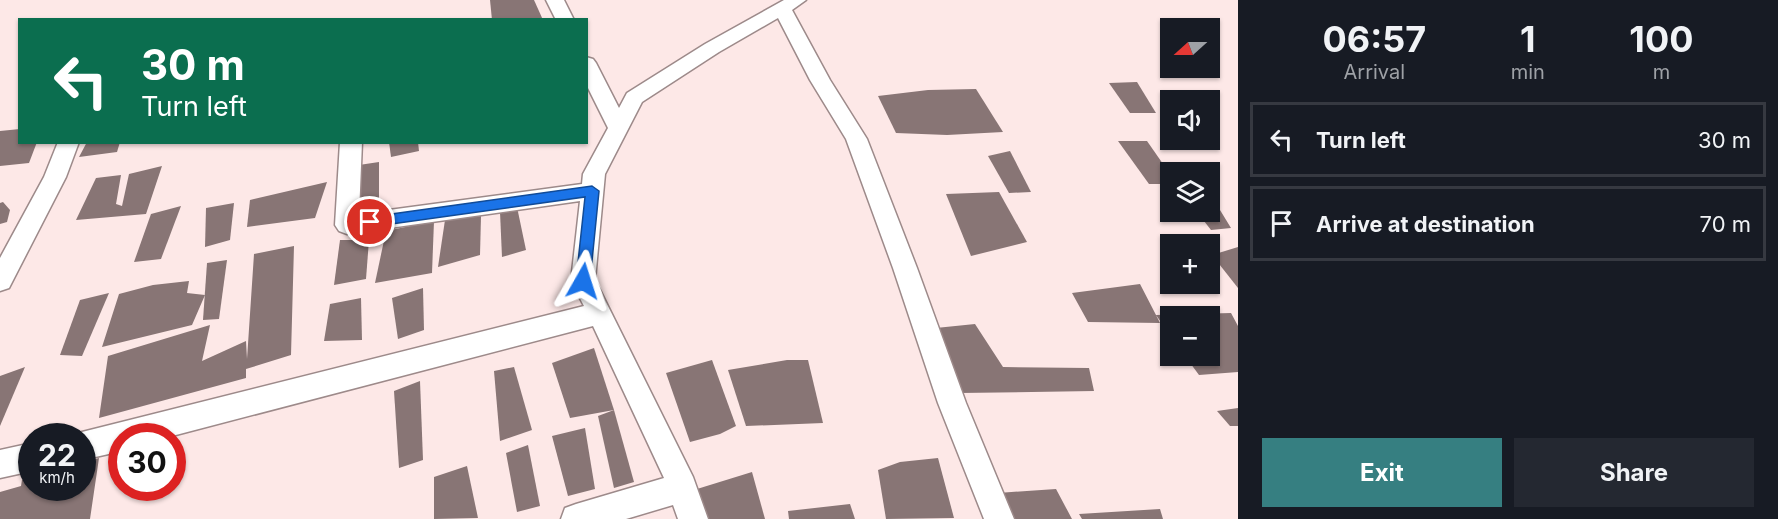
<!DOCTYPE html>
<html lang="en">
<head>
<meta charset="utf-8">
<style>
	body { margin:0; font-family:Inter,sans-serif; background:#242831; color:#f1f3f6; height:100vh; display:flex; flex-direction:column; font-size:22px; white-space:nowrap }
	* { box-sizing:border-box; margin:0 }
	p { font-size:20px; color:#9ea1a6 }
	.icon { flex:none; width:33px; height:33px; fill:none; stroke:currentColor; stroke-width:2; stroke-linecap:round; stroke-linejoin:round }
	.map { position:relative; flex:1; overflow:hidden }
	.panel { display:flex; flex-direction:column; background:#171b24; width:540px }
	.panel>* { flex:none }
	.top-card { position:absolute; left:18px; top:18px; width:570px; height:126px; border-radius:0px; box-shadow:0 2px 4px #0004; background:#0b6e4f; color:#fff; overflow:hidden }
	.needle { width:39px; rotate:249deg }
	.controls { position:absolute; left:1160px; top:18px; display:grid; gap:12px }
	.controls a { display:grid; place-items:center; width:60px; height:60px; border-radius:0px; background:#171b24; box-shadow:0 2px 4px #0004; font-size:30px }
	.speed { position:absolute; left:18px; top:423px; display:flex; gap:12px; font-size:30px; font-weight:700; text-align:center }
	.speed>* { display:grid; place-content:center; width:78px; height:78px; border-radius:50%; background:#171b24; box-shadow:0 2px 4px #0004; line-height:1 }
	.speed small { font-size:15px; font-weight:400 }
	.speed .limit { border:9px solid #d22; background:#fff; color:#111 }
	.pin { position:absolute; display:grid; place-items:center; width:51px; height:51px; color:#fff; margin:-26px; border:3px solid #fff; border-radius:50%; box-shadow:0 2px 6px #0007 }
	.me { position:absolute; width:66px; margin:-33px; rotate:6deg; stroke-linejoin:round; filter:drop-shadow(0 0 4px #0008) }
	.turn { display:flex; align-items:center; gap:21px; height:126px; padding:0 24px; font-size:27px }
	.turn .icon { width:78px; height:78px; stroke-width:2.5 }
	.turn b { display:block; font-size:42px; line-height:51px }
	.eta { display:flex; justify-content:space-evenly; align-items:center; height:102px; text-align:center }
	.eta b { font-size:36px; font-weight:700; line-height:42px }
	.cta { display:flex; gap:12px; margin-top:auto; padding:12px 24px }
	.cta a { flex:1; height:69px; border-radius:0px; background:#367f81; color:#fff; font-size:24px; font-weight:700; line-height:69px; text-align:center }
	.cta a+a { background:#242831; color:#f1f3f6 }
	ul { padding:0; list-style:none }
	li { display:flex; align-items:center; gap:18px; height:75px; margin:0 12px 9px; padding:0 12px; border:3px solid #363941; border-radius:0px }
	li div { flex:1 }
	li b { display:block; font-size:22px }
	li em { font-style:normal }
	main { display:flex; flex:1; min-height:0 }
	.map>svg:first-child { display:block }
</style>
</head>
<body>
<main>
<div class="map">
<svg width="1238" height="519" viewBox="0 0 1238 519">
	<rect width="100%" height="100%" fill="#fde8e7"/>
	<!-- building -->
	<g fill="#887575">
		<path d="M490 0H534L543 20H492Z"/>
		<path d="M1137 82 1156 113H1130L1109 83Z"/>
		<path d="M976 89 1003 132 947 135 896 133 878 96 928 90Z"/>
		<path d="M20 129V142H37L29 163 0 166V131Z"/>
		<path d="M1118 141H1147L1170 174V184H1149Z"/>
		<path d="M87 142H120L117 152 79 157Z"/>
		<path d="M389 142H418L419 151 391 157Z"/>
		<path d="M1010 151 1031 192 1009 193 988 156Z"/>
		<path d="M379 162V202L357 205 359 165Z"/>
		<path d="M162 166 146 214 76 220 96 178 121 175 116 204 122 206 129 174Z"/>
		<path d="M327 182 315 218 247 227 250 200Z"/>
		<path d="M999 192 1027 242 971 256 946 194Z"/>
		<path d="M1209 192 1231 228 1211 230 1197 212H1209Z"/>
		<path d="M3 202 10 210 7 222 0 224V203Z"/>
		<path d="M234 203 230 240 205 247 206 208Z"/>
		<path d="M181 206 161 259 134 262 151 214Z"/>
		<path d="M517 207 526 250 502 257 500 212Z"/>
		<path d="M481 216 480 255 438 267 445 220Z"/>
		<path d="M434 221 432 273 375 283 386 231Z"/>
		<path d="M340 240H369L366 279 334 285Z"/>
		<path d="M294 246 291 355 246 369V378L99 418 108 356 210 325 202 361 246 341 247 359 254 254Z"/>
		<path d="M1238 247V288L1212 255Z"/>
		<path d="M227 260 219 319 203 320 207 263Z"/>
		<path d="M189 281 187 293 205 295 192 325 102 347 119 294 153 285Z"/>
		<path d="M1140 284 1156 315 1231 313 1238 326V372L1199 375 1185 356H1209V316H1170V335L1156 315 1160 323 1088 322 1072 293Z"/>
		<path d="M423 288 424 330 398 339 392 298Z"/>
		<path d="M109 293 82 356 60 355 80 300Z"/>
		<path d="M361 298 362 340 324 341 330 304Z"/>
		<path d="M975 324 1003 367 1089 368 1094 391 959 393 926 329Z"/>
		<path d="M594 348 614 410 570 418 552 363Z"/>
		<path d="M712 360 736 426 720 434 690 442 666 373Z"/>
		<path d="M787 360H808L823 423 746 426 728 370Z"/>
		<path d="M25 367 0 426V376Z"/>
		<path d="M514 367 532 430 500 441 494 371Z"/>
		<path d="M420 381 423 460 399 468 394 391Z"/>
		<path d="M1238 408V426H1230L1217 411Z"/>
		<path d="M614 410 634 482 614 488 598 416Z"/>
		<path d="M585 428 595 489 568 496 552 436Z"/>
		<path d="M528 445 540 506 517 512 506 453Z"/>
		<path d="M99 458 90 519H0V492L21 486 22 480 32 477V488H82V463Z"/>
		<path d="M938 458 954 518 886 519 878 470 900 462Z"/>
		<path d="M467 466 478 518 434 519V477Z"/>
		<path d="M752 472 765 519H708L697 489Z"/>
		<path d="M1056 489 1072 519H1013L998 493Z"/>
		<path d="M850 504 855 519H789L788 511Z"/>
		<path d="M1160 509 1163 519H1082L1079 514Z"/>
	</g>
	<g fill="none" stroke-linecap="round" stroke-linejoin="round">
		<defs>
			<g id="minor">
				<path d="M546 0H564L574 20H556Z"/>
				<path d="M784 0H806L792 10 830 80 867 139 917 268 966 403 1014 519H984L938 403 893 268 846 139 810 80 778 18 719 52 642 102 605 174 595 280 693 477 708 519H678L673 505 626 519H561L565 508 576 504 664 478 593 326 172 436H122V451L82 460V436H72L82 432 584 306 571 281 580 201 347 234 339 231 335 225 340 142H362L359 214 582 184 583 174 608 128 586 84V57L593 59 596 63 619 108 627 93 705 44Z"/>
				<path d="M58 142H79L66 177 9 288 0 291V258L44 177Z"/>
				<path d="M32 443V471L0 478V450Z"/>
			</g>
		</defs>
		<!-- minor casing -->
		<use href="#minor" stroke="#9d8a8a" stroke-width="3"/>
		<!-- minor -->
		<use href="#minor" fill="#fff" fill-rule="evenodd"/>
	</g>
	<!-- route -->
	<path fill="#1a73e8" stroke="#114b97" stroke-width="1.5" d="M592 186 599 191 590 281 588 286H578L576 281 585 197 370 227 363 222 370 217Z"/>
</svg>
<div class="controls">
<a><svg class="needle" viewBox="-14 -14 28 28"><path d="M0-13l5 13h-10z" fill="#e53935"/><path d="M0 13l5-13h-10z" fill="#9ea1a6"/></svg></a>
<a><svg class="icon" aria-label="sound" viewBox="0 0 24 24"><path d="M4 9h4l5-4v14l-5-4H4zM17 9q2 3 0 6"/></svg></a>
<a><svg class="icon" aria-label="layers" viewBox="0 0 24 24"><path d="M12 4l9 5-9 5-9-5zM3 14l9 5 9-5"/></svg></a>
<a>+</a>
<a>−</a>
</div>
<div class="speed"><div>22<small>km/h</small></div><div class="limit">30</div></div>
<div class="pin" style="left:370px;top:222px;background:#d93025"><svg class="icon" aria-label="arrive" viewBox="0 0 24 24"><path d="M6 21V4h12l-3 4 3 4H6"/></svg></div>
<svg class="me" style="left:583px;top:281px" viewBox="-20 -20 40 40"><path d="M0-17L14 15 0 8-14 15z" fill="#1a73e8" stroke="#fff" stroke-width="4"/></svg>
<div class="top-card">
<div class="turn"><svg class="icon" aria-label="left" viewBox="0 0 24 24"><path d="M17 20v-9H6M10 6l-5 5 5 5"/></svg><div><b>30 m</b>Turn left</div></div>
</div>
</div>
<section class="panel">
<div class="eta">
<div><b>06:57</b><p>Arrival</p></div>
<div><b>1</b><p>min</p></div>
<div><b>100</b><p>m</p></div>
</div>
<ul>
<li><svg class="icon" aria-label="left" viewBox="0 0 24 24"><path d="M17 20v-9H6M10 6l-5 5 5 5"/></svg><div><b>Turn left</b></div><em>30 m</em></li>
<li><svg class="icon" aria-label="arrive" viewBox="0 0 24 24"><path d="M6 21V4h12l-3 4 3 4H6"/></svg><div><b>Arrive at destination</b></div><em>70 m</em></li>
</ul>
<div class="cta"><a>Exit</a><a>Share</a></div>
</section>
</main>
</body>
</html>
